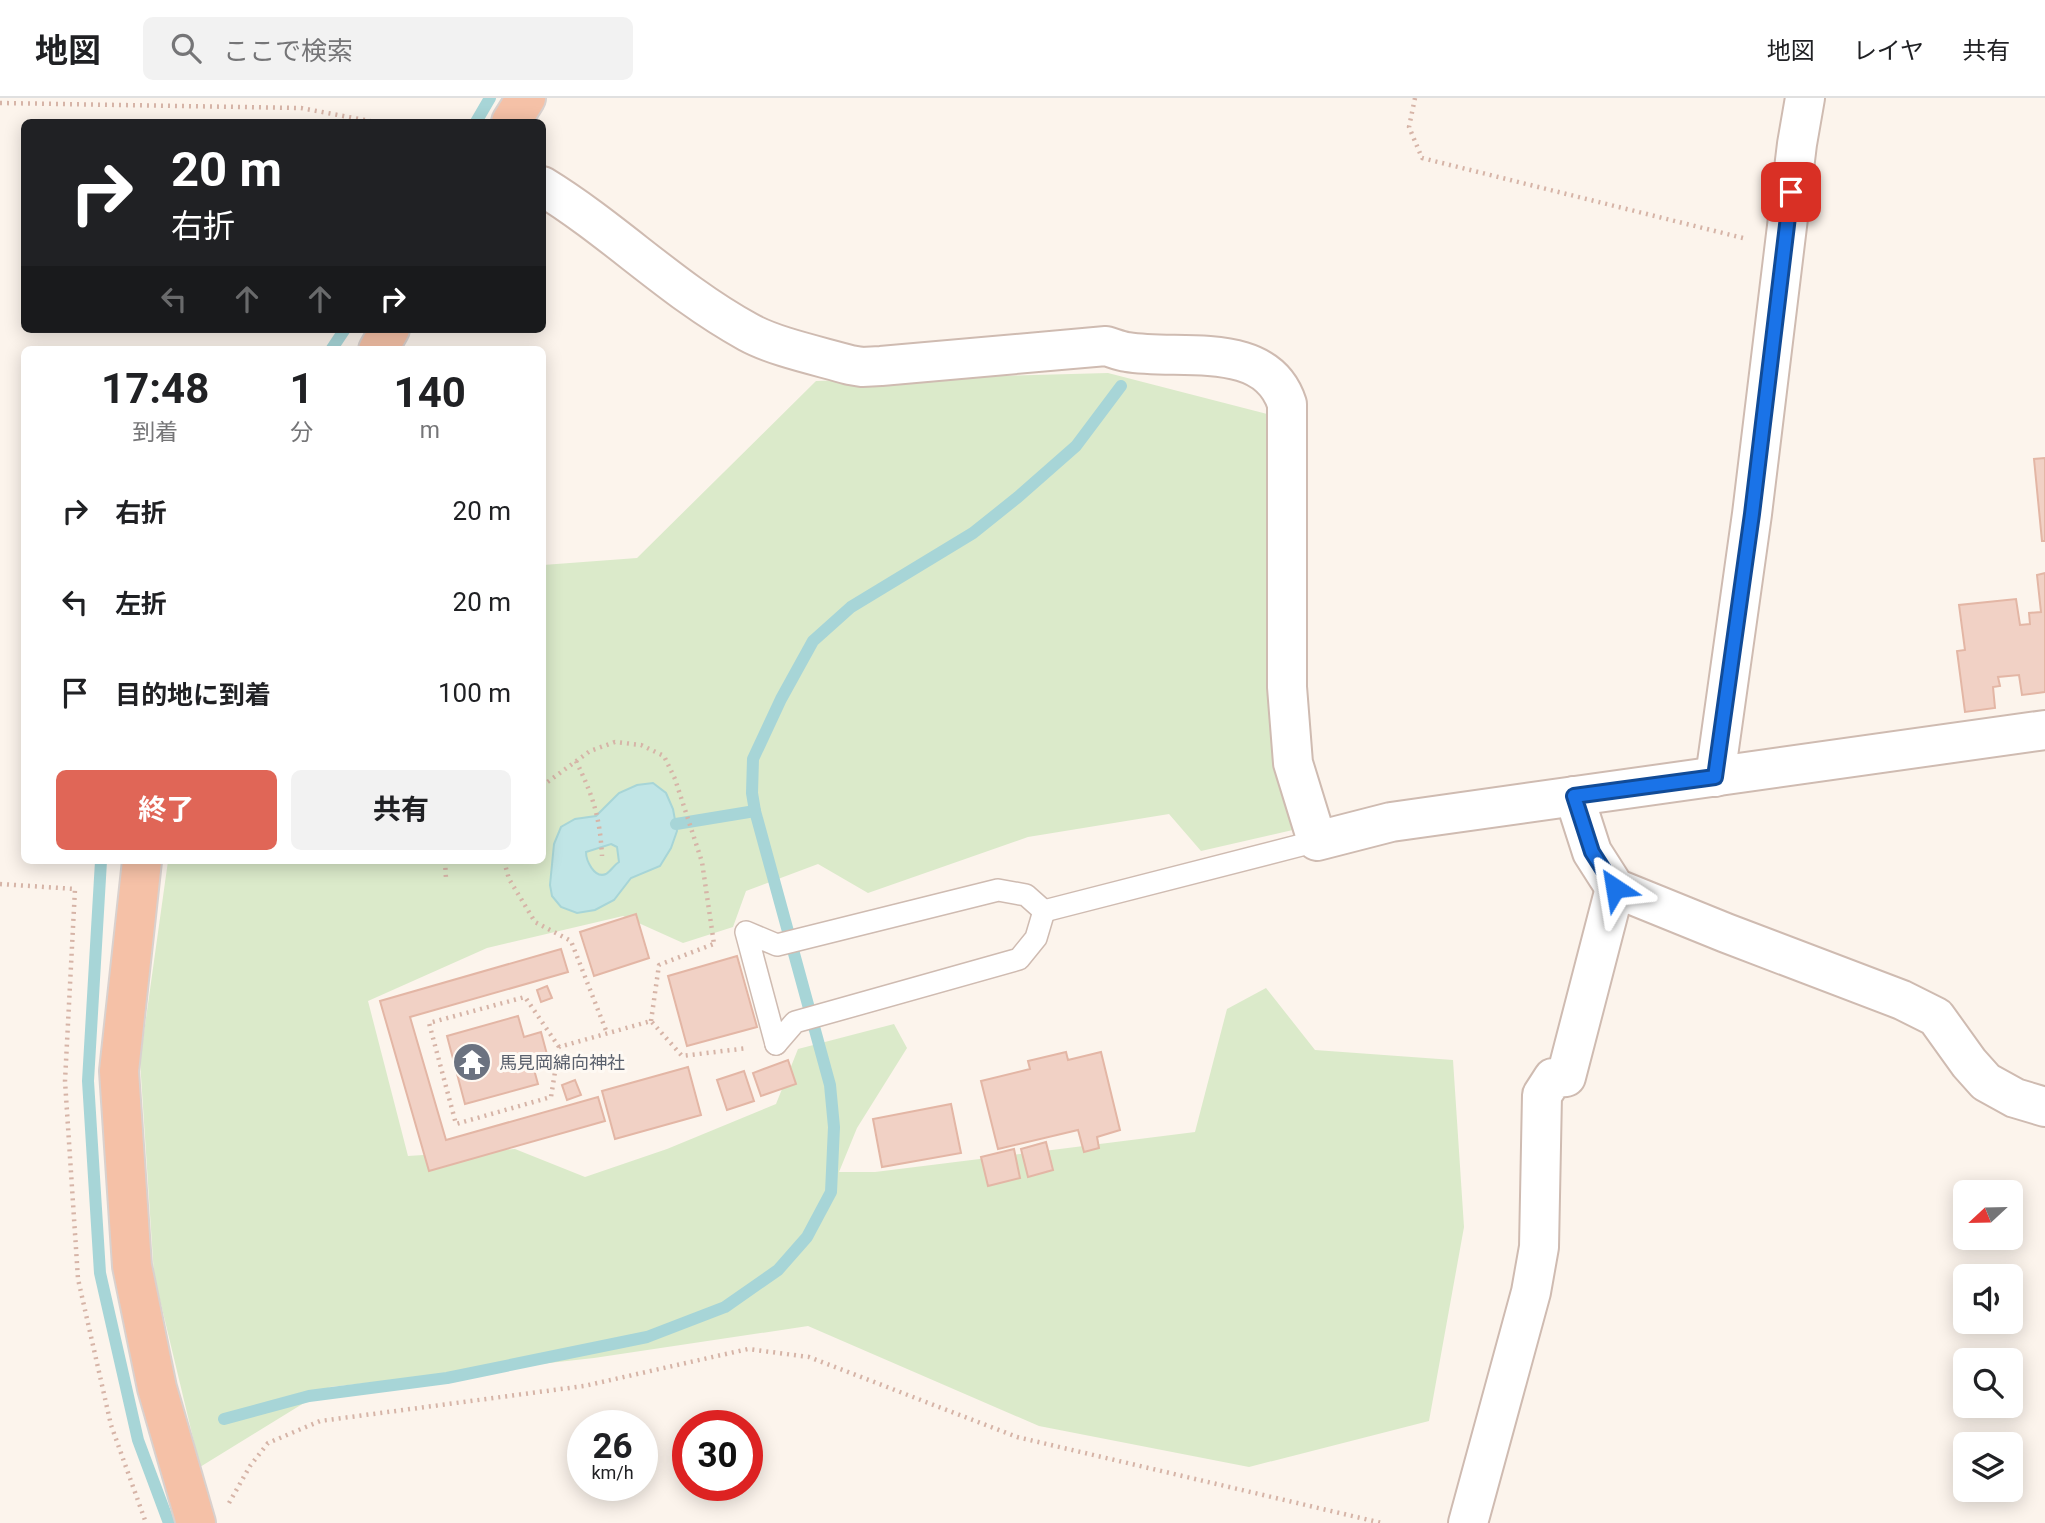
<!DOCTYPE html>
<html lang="ja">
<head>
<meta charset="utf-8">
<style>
	body { margin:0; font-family:Roboto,"Noto Sans JP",sans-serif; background:#f2f2f2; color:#202124; height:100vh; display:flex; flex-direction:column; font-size:26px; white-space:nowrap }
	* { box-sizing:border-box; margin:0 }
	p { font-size:23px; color:#757577 }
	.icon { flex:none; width:38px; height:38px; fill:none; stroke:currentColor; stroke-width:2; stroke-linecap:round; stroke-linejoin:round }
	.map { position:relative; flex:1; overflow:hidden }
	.panel { position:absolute; left:21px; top:248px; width:525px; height:518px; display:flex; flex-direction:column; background:#fff; border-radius:10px; box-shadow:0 4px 18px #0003 }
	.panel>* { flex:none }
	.hud { position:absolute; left:21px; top:21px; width:525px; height:214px; border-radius:10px; box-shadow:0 4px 18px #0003; background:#202124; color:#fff; overflow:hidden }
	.needle { width:46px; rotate:248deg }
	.tools { position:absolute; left:1953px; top:1082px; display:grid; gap:14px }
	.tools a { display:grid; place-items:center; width:70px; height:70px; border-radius:10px; background:#fff; box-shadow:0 4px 18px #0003; font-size:35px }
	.speed { position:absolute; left:567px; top:1312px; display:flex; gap:14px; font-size:35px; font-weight:700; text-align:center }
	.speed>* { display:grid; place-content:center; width:91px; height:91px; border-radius:50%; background:#fff; box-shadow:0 4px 18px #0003; line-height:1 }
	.speed small { font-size:18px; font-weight:400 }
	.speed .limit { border:10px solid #d22; background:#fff; color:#111 }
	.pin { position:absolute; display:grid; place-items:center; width:60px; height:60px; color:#fff; margin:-30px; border-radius:14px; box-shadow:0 4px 10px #0006 }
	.me { position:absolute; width:77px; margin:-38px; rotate:327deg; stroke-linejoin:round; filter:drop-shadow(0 0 5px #0008) }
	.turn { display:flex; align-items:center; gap:24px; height:147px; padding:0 35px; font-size:32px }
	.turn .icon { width:91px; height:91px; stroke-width:2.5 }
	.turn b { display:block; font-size:49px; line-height:60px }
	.lanes { display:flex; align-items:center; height:66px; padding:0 35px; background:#0003; justify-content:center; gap:35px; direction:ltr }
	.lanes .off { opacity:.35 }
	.eta { display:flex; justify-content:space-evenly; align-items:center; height:119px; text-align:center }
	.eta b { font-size:42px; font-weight:700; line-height:49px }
	.cta { display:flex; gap:14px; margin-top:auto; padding:14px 35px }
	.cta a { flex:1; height:80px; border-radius:10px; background:#e06657; color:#fff; font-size:28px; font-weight:700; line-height:80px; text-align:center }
	.cta a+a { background:#f2f2f2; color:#202124 }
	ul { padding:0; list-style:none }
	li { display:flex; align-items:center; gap:21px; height:91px; padding:0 35px }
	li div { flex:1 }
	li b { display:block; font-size:26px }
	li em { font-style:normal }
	header { display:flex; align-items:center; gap:42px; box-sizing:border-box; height:98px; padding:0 35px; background:#fff; border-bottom:2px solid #e0e0e0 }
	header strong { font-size:33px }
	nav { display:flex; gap:38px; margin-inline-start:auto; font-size:24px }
	.search { width:490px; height:63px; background:#f2f2f2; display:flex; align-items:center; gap:18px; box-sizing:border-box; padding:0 24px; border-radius:10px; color:#757577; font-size:26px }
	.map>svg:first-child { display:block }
</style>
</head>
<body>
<header>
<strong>地図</strong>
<div class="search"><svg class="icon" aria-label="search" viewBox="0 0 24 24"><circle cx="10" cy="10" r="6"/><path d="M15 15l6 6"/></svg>ここで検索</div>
<nav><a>地図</a><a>レイヤ</a><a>共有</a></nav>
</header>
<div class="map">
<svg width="2045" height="1425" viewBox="0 0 2045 1425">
	<rect width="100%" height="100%" fill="#fcf4ec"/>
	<!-- green -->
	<path fill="#dbeaca" d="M1108 275 1275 318 1297 731 1201 753 1169 716 1028 739 868 795 818 766 746 793 733 829 683 845 623 818 487 850 368 903 408 1058 515 1051 585 1079 667 1051 776 1006 798 951 894 926 907 950 857 1030 839 1074H875L1195 1034 1227 911 1266 890 1315 952 1453 962 1464 1129 1429 1323 1249 1369 1039 1328 808 1228 594 1260 330 1289 200 1369 154 1177 140 963 168 763H542L543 467 637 460 816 283Z"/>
	<!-- water -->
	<path fill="#c0e5e6" stroke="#a7d5d7" stroke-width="2" fill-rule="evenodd" d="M653 685 666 695 673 711 677 733 671 750 660 768 631 780 614 802 595 812 577 815 561 809 552 798 550 787 554 746 561 729 575 721 596 718 619 695 637 687ZM611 746 617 749 619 764C614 767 611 773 606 776 594 781 586 762 586 754Z"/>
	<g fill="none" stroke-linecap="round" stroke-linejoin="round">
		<!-- stream -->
		<g stroke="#a7d5d7" stroke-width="12">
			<path d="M476 24 490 0"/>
			<path d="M331 252 345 231"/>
			<path d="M676 726 755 713"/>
			<path d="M101 763 88 983 100 1175 138 1342 169 1425"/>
			<path d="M224 1321 309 1298 447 1280 647 1239 725 1209 778 1172 807 1139 831 1094 834 1029 830 987 755 713 752 695 753 661 781 601 813 543 851 509 973 435 1018 399 1076 348 1121 288"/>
		</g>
	</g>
	<!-- building -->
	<g fill="#f1d1c5" stroke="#e3b6a5" stroke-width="2">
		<path d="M2045 360V443H2042L2034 361Z"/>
		<path d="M2045 475V594L2022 597 2019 577 1998 579 2000 588 1993 589 1995 610 1965 614 1957 553 1965 552 1959 507 2016 501 2020 527 2030 526 2029 515 2041 514 2037 477Z"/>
		<path d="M636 816 649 860 594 878 580 834Z"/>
		<path d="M561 851 568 874 410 919 446 1042 598 999 605 1023 429 1073 380 903Z"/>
		<path d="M737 858 757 929 687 948 668 878Z"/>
		<path d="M547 888 552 900 541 904 537 892Z"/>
		<path d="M518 918 524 939 541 934 549 964 533 968 538 986 465 1006 447 938Z"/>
		<path d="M1066 954 1068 962 1101 954 1120 1032 1097 1039 1099 1050 1084 1054 1078 1032 998 1051 981 983 1030 971 1028 963Z"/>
		<path d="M788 962 796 986 761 998 753 975Z"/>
		<path d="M688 969 701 1017 615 1041 602 993Z"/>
		<path d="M744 973 754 1003 727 1012 717 982Z"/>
		<path d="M575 982 581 997 567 1002 562 987Z"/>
		<path d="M951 1006 961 1055 882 1069 873 1021Z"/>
		<path d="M1046 1044 1053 1072 1028 1079 1021 1051Z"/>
		<path d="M1014 1051 1020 1080 988 1088 981 1059Z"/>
	</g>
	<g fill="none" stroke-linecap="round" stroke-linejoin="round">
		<defs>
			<g id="service">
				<path d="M1044 813 1317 743"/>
				<path d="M776 946 746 834 777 847 998 792 1026 797 1044 813"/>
				<path d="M776 946 795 924 1019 861 1036 840 1044 813"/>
			</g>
			<g id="minor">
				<path d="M542 88C614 132 673 193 748 234 775 249 819 258 850 267L862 269 881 268 1106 248C1113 250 1120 253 1127 254 1180 263 1266 241 1287 306V589L1293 665 1317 743 1391 724 2045 632"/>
				<path d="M1715 679 1752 416 1797 46 1805 0"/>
				<path d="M1574 698 1592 754 1615 790 1726 835 1902 902 1936 919 1969 965 1986 984 2015 1000 2045 1009"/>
				<path d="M1468 1425 1531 1194 1539 1149 1542 997 1553 980 1566 979 1615 790"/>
			</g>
			<g id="trunk">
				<path d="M511 24 526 0"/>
				<path d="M378 252 390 231"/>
				<path d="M142 763 119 973 132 1168 157 1290 196 1425"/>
			</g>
		</defs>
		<!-- service casing -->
		<use href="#service" stroke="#cfbbb1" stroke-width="24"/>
		<!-- minor casing -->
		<use href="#minor" stroke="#cfbbb1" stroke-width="42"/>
		<!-- trunk casing -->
		<use href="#trunk" stroke="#d9d1ce" stroke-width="42"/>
		<!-- path -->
		<g stroke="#d6b4a7" stroke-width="4.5" stroke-dasharray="2 5" stroke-linecap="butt">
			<path d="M1415 0 1409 29 1422 60 1747 141"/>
			<path d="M0 5 301 10 375 24"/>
			<path d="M576 663C593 698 600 719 602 758"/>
			<path d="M542 688 590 653 615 644 641 647 664 658 675 681 702 764 714 846"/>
			<path d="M445 763 446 781"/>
			<path d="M504 763 509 781 535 824 571 843 607 935"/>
			<path d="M0 786 75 791 65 983 78 1181 111 1327 146 1425"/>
			<path d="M651 923 659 867 716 845"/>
			<path d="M559 949 525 899 429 925 456 1026 551 999 559 949 651 923 682 958 748 950"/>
			<path d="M229 1405 250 1368 268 1345 320 1323 584 1288 748 1251 809 1259 1017 1339 1382 1425"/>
		</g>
		<!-- service -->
		<use href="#service" stroke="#fff" stroke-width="21"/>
		<!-- minor -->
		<use href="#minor" stroke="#fff" stroke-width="38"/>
		<!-- trunk -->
		<use href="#trunk" stroke="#f5c1a7" stroke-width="38"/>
	</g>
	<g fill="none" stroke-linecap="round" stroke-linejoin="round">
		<defs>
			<path id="route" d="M1615 790 1592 754 1574 698 1715 679 1752 416 1791 94"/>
		</defs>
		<!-- route casing -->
		<use href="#route" stroke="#114b97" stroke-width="18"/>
		<!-- route -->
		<use href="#route" stroke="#1a73e8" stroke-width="12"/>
	</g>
	<!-- icons -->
	<defs>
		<symbol id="temple-disc" viewBox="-11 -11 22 22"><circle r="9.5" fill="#6b7280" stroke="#fef9f3"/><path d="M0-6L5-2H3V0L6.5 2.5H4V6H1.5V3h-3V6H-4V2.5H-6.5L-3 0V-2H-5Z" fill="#fff"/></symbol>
	</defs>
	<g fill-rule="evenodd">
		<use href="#temple-disc" x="450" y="942" width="44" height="44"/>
	</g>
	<g text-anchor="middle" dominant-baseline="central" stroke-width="6" stroke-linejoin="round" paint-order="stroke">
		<!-- worship labels -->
		<g font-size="18" fill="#5b616d" stroke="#fef9f3" text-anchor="start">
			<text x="499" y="964">馬見岡綿向神社</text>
		</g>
	</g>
</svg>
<div class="tools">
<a><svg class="needle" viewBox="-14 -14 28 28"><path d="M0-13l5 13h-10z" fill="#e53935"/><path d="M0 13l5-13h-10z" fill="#757577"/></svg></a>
<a><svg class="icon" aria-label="sound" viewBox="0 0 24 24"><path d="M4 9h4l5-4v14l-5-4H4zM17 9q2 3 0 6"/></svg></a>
<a><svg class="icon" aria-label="search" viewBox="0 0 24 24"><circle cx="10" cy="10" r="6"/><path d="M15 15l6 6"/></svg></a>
<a><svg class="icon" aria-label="layers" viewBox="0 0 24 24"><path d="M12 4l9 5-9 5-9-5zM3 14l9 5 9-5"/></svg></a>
</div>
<div class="speed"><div>26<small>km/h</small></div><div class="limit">30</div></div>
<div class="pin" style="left:1791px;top:94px;background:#d93025"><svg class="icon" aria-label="arrive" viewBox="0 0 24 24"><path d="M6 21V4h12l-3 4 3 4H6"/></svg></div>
<svg class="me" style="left:1615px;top:790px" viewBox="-20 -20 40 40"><path d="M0-17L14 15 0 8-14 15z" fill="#1a73e8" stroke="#fff" stroke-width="4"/></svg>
<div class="hud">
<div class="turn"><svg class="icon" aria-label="right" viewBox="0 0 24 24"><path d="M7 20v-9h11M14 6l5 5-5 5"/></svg><div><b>20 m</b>右折</div></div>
<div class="lanes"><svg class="icon off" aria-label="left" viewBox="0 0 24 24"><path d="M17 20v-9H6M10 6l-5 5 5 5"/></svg><svg class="icon off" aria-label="ahead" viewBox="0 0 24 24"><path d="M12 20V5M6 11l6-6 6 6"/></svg><svg class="icon off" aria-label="ahead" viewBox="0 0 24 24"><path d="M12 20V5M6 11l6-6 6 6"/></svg><svg class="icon" aria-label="right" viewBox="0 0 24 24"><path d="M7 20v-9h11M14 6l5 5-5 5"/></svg></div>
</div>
<section class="panel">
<div class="eta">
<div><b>17:48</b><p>到着</p></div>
<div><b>1</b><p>分</p></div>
<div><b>140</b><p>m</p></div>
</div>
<ul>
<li><svg class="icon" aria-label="right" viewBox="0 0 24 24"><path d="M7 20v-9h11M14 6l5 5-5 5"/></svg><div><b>右折</b></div><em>20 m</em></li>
<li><svg class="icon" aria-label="left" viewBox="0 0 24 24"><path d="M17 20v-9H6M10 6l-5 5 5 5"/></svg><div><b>左折</b></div><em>20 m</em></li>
<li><svg class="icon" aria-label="arrive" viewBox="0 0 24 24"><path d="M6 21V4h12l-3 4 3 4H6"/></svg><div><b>目的地に到着</b></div><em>100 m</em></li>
</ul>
<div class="cta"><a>終了</a><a>共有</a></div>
</section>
</div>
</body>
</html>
